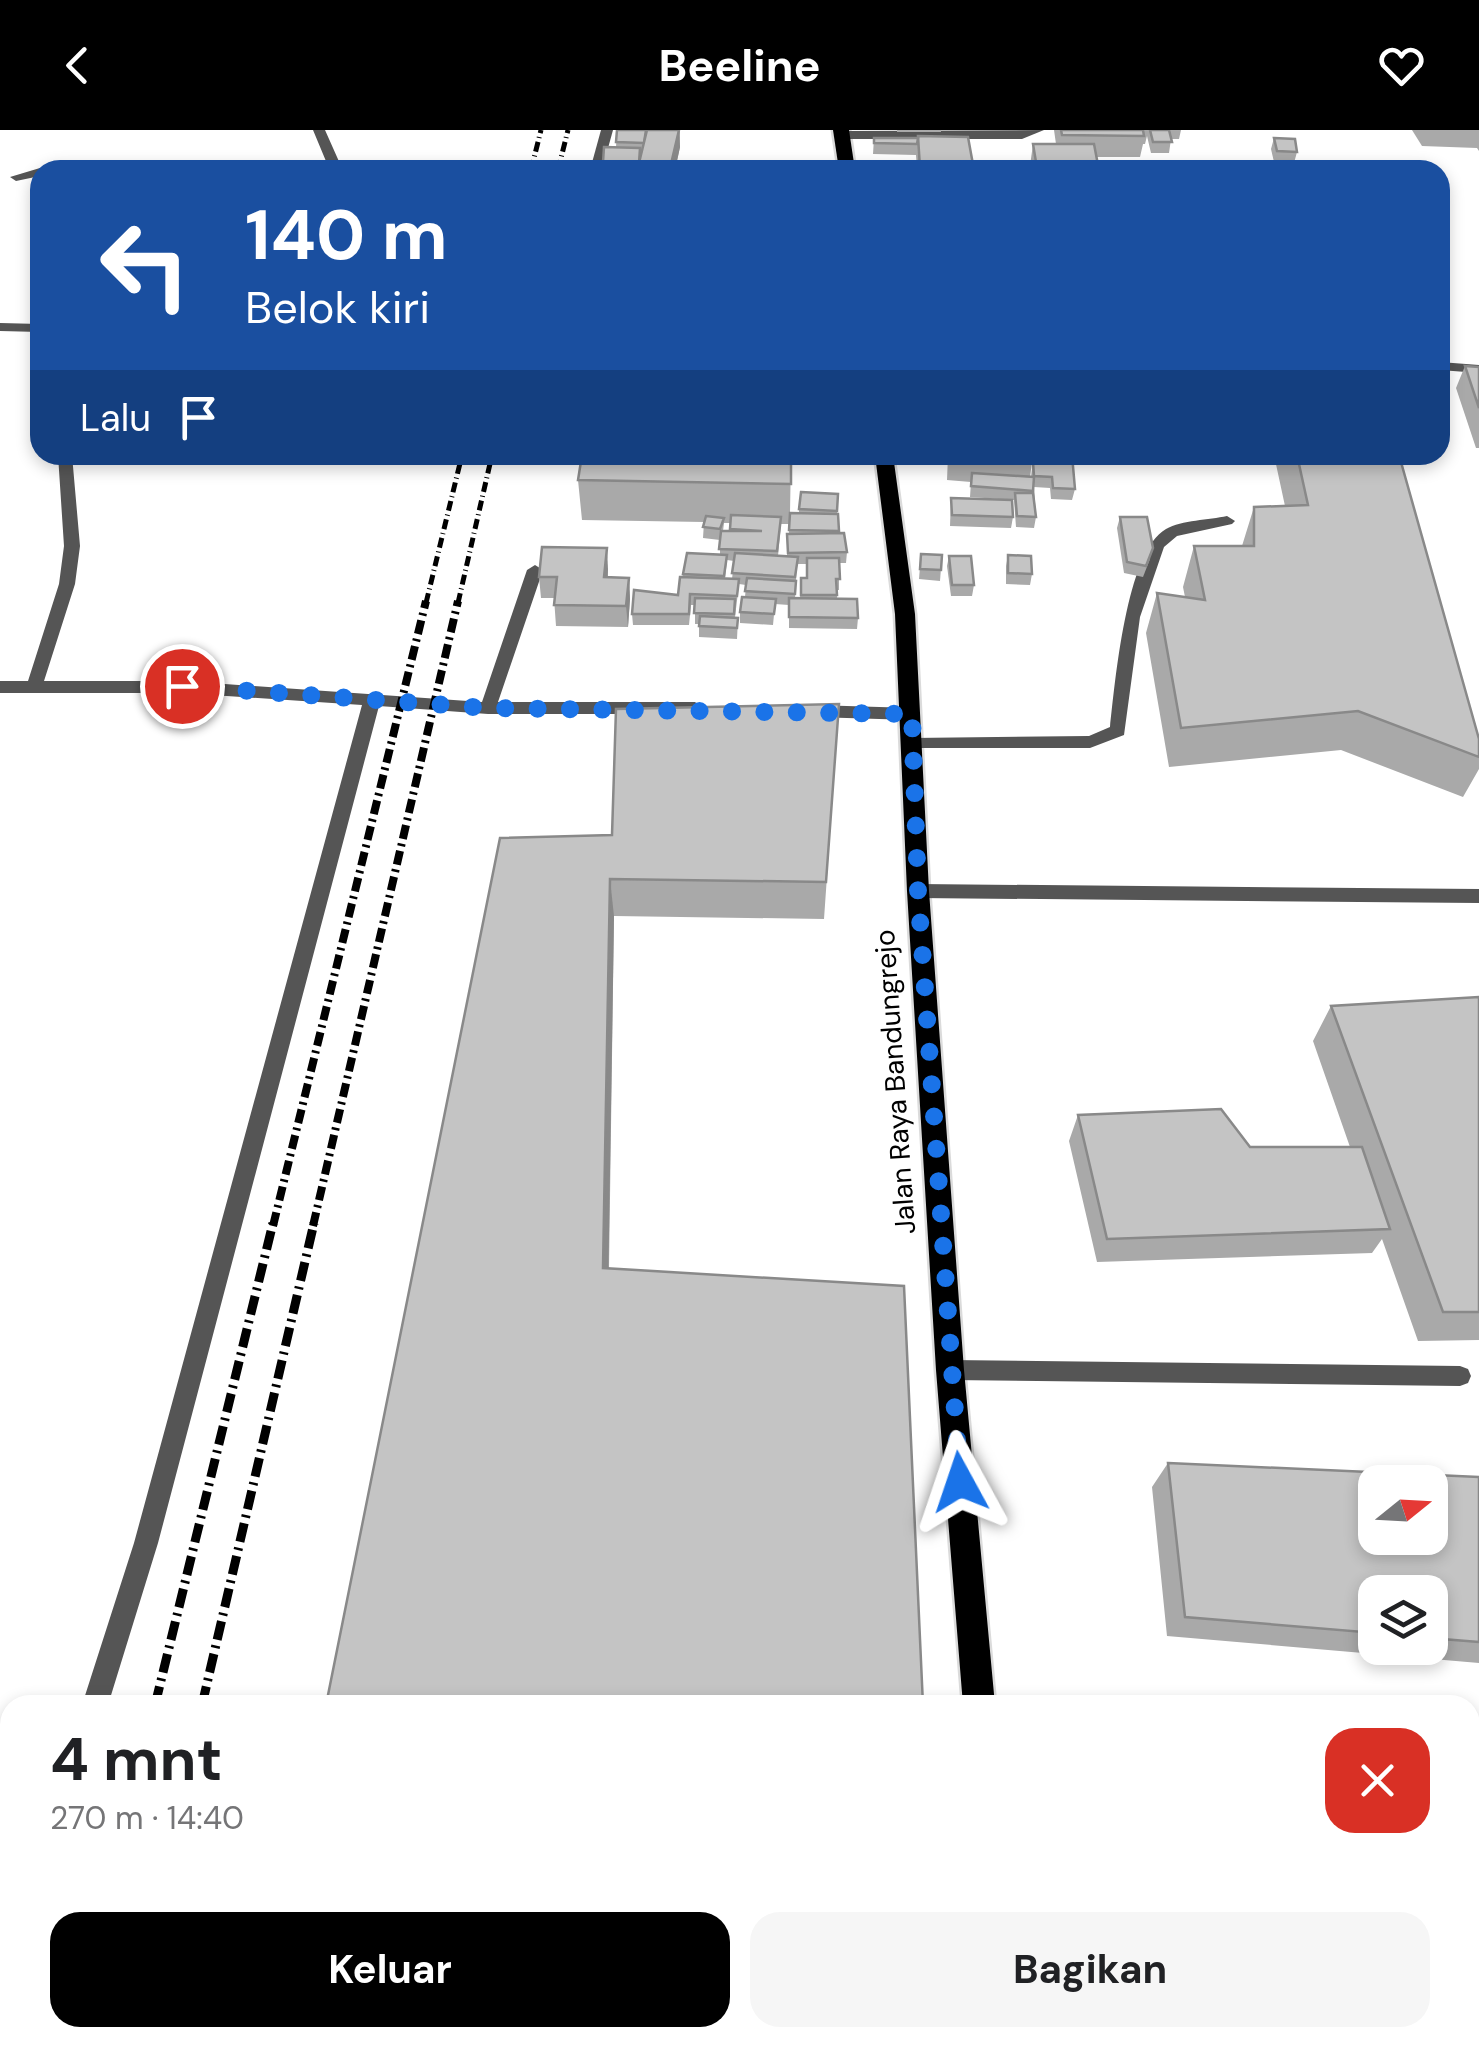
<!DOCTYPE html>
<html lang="id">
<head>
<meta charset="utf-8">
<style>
	body { margin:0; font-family:"DM Sans",sans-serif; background:#f6f6f6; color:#202124; height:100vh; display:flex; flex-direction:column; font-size:38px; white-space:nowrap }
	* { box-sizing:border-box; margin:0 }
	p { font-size:32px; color:#757577 }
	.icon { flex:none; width:55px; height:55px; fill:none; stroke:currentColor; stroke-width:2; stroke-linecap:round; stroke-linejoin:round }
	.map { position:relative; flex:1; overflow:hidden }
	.panel { position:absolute; left:0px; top:1565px; width:1480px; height:352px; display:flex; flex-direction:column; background:#fff; border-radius:30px 30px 0 0; box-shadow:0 5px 15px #0003 }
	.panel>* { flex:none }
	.banner { position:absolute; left:30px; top:30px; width:1420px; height:305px; border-radius:30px; box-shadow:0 5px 15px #0003; background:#1a4fa0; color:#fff; overflow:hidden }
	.needle { width:65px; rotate:72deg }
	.controls { position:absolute; left:1358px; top:1335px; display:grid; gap:20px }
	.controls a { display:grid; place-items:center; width:90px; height:90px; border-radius:20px; background:#fff; box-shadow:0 5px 15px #0003; font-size:50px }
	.pin { position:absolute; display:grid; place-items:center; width:85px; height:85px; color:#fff; margin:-42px; border:5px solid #fff; border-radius:50%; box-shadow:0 2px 10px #0007 }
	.me { position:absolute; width:110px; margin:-55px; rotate:355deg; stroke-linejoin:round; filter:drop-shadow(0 0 8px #0008) }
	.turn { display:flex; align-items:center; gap:35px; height:210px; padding:0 50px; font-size:45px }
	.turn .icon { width:130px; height:130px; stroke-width:2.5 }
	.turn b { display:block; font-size:70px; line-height:85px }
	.then { display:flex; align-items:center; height:95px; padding:0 50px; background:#0003; gap:20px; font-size:38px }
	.round { display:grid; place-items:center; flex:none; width:105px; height:105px; border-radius:30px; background:#f6f6f6 }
	.headline { display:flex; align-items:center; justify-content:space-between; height:170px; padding:0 50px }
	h1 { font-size:60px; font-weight:700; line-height:75px }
	.action { display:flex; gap:20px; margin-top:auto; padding:20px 50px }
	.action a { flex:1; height:115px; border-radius:30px; background:#000; color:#fff; font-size:40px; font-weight:700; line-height:115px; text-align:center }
	.action a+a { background:#f6f6f6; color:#202124 }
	header { display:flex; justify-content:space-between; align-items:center; height:130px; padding:0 50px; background:#000; color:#fff; font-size:45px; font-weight:700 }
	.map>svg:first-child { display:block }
</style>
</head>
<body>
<header><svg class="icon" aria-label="back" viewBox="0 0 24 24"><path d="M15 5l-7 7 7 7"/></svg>Beeline<svg class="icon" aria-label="heart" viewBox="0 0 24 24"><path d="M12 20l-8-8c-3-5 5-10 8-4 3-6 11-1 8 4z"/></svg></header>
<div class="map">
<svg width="1479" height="1917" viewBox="0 0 1479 1917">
	<rect width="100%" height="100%" fill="#fff"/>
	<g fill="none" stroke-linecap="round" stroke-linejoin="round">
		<defs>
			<g id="primary">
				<path d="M833 0H849L855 40H839Z"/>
				<path d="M875 325H893L915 484 929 761 964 1240 995 1575H963L936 1240 907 761 895 484Z"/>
				<path d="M991 1908H1025L1026 1917H992Z"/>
			</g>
		</defs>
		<!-- primary casing -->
		<use href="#primary" stroke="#dbdbdb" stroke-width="5"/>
		<!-- lane -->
		<g fill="#555" fill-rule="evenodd">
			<path d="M1044 0 1022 9H842L836 5 842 1Z"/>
			<path d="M1227 386 1235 391 1232 394 1177 406 1164 417 1140 487 1124 605 1090 618H906L903 614 906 610 912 608 1089 606 1110 597C1115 554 1126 421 1166 399 1182 390 1209 390 1227 386Z"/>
		</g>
		<!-- street -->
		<g fill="#555" fill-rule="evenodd">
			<path d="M313 0H325L341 36H357L363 40H47L53 36 102 31 328 36Z"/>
			<path d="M601 0H613L602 40H590Z"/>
			<path d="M40 38 45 40H40V46L16 51 10 47Z"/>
			<path d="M0 193 40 194V202L0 201Z"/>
			<path d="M1440 232 1479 235V243L1440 240Z"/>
			<path d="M58 325H72L80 416 75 454 44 551H183L482 572 527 440 535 435 543 440 498 572H695L703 578 695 584H488L379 576 158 1413 108 1575H82L134 1413 362 575 183 563H0V551H28L59 454 64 416Z"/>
			<path d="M814 575 912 578 920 584 912 590 814 587 806 581Z"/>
			<path d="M918 754 1479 759V773L918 768 909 761Z"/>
			<path d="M950 1230 1460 1236 1468 1239 1471 1246 1468 1253 1460 1256 950 1250 942 1247 939 1240 942 1233Z"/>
		</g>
		<!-- primary -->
		<use href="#primary" fill="#000" fill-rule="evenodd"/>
		<!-- rail-far2 -->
		<g stroke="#000" stroke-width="5" stroke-dasharray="10 4 1 4" stroke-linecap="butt">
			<path d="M531 40 541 0"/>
			<path d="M558 40 568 0"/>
			<path d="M426 473 462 325"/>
			<path d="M458 473 492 325"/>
		</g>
		<!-- rail-far1 -->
		<g stroke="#000" stroke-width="8" stroke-dasharray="14 5 2.5 5" stroke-linecap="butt">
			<path d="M273 1096 426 471"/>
			<path d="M313 1096 458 471"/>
		</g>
		<!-- rail -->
		<g stroke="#000" stroke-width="9" stroke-dasharray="19 6 2.5 6" stroke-linecap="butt">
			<path d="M155 1575 273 1093"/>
			<path d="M202 1575 314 1093"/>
			<path d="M71 1917 73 1908"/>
			<path d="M122 1917 125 1908"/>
		</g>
	</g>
	<!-- wall -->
	<g fill="#a9a9a9" fill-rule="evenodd">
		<path d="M617 0H680V17L675 40H603V32L616 17Z"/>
		<rect x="897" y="0" width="44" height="2"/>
		<path d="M1054 0H1181L1179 9H1171L1169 23H1151L1147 6 1145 14H1143L1140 27H1096L1097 40H978V35L1030 36 1033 14H1056Z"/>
		<path d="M1412 0H1479V21L1477 18 1422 16Z"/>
		<path d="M874 8H918L974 40 917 38 916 25 873 24Z"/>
		<path d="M1274 8 1297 22 1294 33 1274 32 1271 19Z"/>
		<path d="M1465 236 1479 237V318H1476L1456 258Z"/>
		<path d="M791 325 790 383H799V379L838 364 837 384H838V403L847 422 846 433H839V460H837V469L858 488 857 499 789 498V475L775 474 773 495 740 493V482L745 467 746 455 739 454 735 487 738 488 737 509 699 507V494H695V475H691L689 495H633L632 484 678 465 683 444 720 424V410L703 408 704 392 582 390 578 350ZM724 393H731L730 401H723ZM781 394H789V404H787V426H778ZM727 430 734 431 732 449H725ZM797 434H807V448H801L800 468H795Z"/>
		<path d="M948 325H1033L1030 347H1031L1033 332 1048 333 1050 325 1075 359 1072 370 1051 369 1050 358 1034 357 1036 387 1034 398 1016 397 1014 370 970 367 971 352 947 350Z"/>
		<path d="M1274 325H1399L1479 609V639L1463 667 1341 620 1169 637 1146 503 1157 463 1185 467 1183 457 1194 416H1242L1254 377 1285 376Z"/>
		<path d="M951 368 1013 387 1011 398 950 396Z"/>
		<path d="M1120 387 1150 429 1143 447 1124 443 1117 398Z"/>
		<path d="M921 424 942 425 940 451 919 449Z"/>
		<path d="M1008 425 1032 444 1030 455 1006 454V436Z"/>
		<path d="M949 426 974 455 972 466H951L947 436Z"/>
		<path d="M608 439V447L629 448 630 469 628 497 556 496 554 468H541L539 447Z"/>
		<path d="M839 574 824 789 614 786 609 1139 326 1575 612 705Z"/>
		<path d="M1479 867V1210L1418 1211 1382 1109 1372 1123 1097 1132 1069 1011 1078 985 1250 1017H1350L1313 911 1331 876Z"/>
		<path d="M1168 1333 1479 1347V1533L1167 1506 1152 1357ZM1375 1462H1430V1518H1375Z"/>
		<path d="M1263 1908H1470L1479 1917H1265Z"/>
	</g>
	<!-- shaded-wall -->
	<g fill="#898989">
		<path d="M679 0 680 17 675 40H671V34Z"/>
		<path d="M607 418 608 439 606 469 604 447Z"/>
		<path d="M629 448 630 469 628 497 626 476Z"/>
		<path d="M610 749 614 786 608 1168 603 1138Z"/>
	</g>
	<!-- building -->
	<g fill="#c4c4c4" stroke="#898989" stroke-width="2.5" fill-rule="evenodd">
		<path d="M617 0H646L644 13 616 12Z"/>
		<path d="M647 0H679L671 34 639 33Z"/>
		<path d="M1061 0H1143L1144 6 1062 5Z"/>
		<path d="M1150 0H1169L1172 12H1153Z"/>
		<path d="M918 6 968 7 974 40H901V38H920Z"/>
		<path d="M874 8H918L917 14 874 13Z"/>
		<path d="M1274 8 1295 9 1297 22 1277 21Z"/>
		<path d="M1033 14H1094L1098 35 1036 32Z"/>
		<path d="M604 17 640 18 639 33 603 32Z"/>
		<rect x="609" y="35" width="22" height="5"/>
		<path d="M978 35 1036 36 1037 40H979Z"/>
		<path d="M1465 236 1479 237V278Z"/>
		<path d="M582 325H791V354L578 350Z"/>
		<path d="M949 325H1033V334L949 328Z"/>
		<path d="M1050 325H1072L1075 359 1053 358 1052 347 1034 346 1033 332 1051 333Z"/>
		<path d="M1297 325H1399L1479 609V627L1358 581 1181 598 1157 463 1205 470 1194 416H1254V377L1308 375Z"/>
		<path d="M972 343 1034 347 1033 361 971 356Z"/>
		<path d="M801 362 838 364 837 381 799 379Z"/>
		<path d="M1015 363H1033L1036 387 1017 386Z"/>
		<path d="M951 368 1012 370 1013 387 952 385Z"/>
		<path d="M790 383 838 384 839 401 789 400Z"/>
		<path d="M731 385 781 387 777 421 719 419 721 401H762L730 399Z"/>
		<path d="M706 386 724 388 720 399 703 397Z"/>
		<path d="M1120 387H1147L1153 418 1146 436 1127 432Z"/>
		<path d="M844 403 847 422 788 423 787 404Z"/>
		<path d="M542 417 607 418 604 447 629 448 626 476 554 475 557 447H539Z"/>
		<path d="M687 423 727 425 724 446 683 444Z"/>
		<path d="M735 423 798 427 795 447 732 443Z"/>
		<path d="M921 424 942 425 941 440 920 439Z"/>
		<path d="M1008 425 1031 426 1032 444 1008 443Z"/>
		<path d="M949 426H971L974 455H952Z"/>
		<path d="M807 428H839L840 449H836L837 465H801V448H807Z"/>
		<path d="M680 447 739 449 737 466 690 464 689 484H632L634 460 678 465Z"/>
		<path d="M747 448 796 451 795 464 745 461Z"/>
		<path d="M742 467 776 469 774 484 740 482Z"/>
		<path d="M695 468 735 469 734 484 694 483Z"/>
		<path d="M789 468 857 469 858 488 789 487Z"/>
		<path d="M700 486 738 488 737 498 699 496Z"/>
		<path d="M839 574 826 752 610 749 603 1138 904 1156 923 1575H326L500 708 612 705 616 579Z"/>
		<path d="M1479 867V1182H1443L1331 876Z"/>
		<path d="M1221 979 1250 1017H1362L1390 1099 1107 1109 1078 985Z"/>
		<path d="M1168 1333 1479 1347V1512L1430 1508V1462H1375V1503L1185 1487ZM1375 1352H1430V1408H1375Z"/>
		<path d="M1470 1833H1479V1917H1291L1289 1908H1470Z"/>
		<path d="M263 1908H698V1917H261Z"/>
	</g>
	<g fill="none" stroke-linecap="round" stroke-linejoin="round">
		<!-- route -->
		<path stroke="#1a73e8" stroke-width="18" stroke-dasharray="0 32.4" d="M182 556 488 578 912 584 918 761 960 1352"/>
	</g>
	<g text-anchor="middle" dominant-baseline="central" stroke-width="9" stroke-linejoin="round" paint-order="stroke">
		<!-- street labels -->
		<g font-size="28" fill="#000" stroke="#fff">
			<text transform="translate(895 952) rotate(-94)">Jalan Raya Bandungrejo</text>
		</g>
	</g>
</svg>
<div class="controls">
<a><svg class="needle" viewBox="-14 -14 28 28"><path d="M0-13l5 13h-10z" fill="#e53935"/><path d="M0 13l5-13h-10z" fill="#757577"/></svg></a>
<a><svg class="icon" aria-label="layers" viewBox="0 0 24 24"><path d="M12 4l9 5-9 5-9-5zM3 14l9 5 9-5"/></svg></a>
</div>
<div class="pin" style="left:182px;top:556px;background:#d93025"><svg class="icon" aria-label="arrive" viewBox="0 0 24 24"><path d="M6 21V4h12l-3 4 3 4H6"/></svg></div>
<svg class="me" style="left:960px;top:1352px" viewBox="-20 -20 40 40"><path d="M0-17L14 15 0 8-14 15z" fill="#1a73e8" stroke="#fff" stroke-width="4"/></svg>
<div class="banner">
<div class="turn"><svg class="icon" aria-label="left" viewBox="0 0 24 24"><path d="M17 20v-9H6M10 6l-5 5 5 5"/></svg><div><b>140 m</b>Belok kiri</div></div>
<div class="then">Lalu<svg class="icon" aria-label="arrive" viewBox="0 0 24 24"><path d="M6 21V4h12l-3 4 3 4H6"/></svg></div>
</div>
<section class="panel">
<div class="headline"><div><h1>4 mnt</h1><p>270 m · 14:40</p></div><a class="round" style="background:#d93025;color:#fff"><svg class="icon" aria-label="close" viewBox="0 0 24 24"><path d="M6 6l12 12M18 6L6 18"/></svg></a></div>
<div class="action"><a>Keluar</a><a>Bagikan</a></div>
</section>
</div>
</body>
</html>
